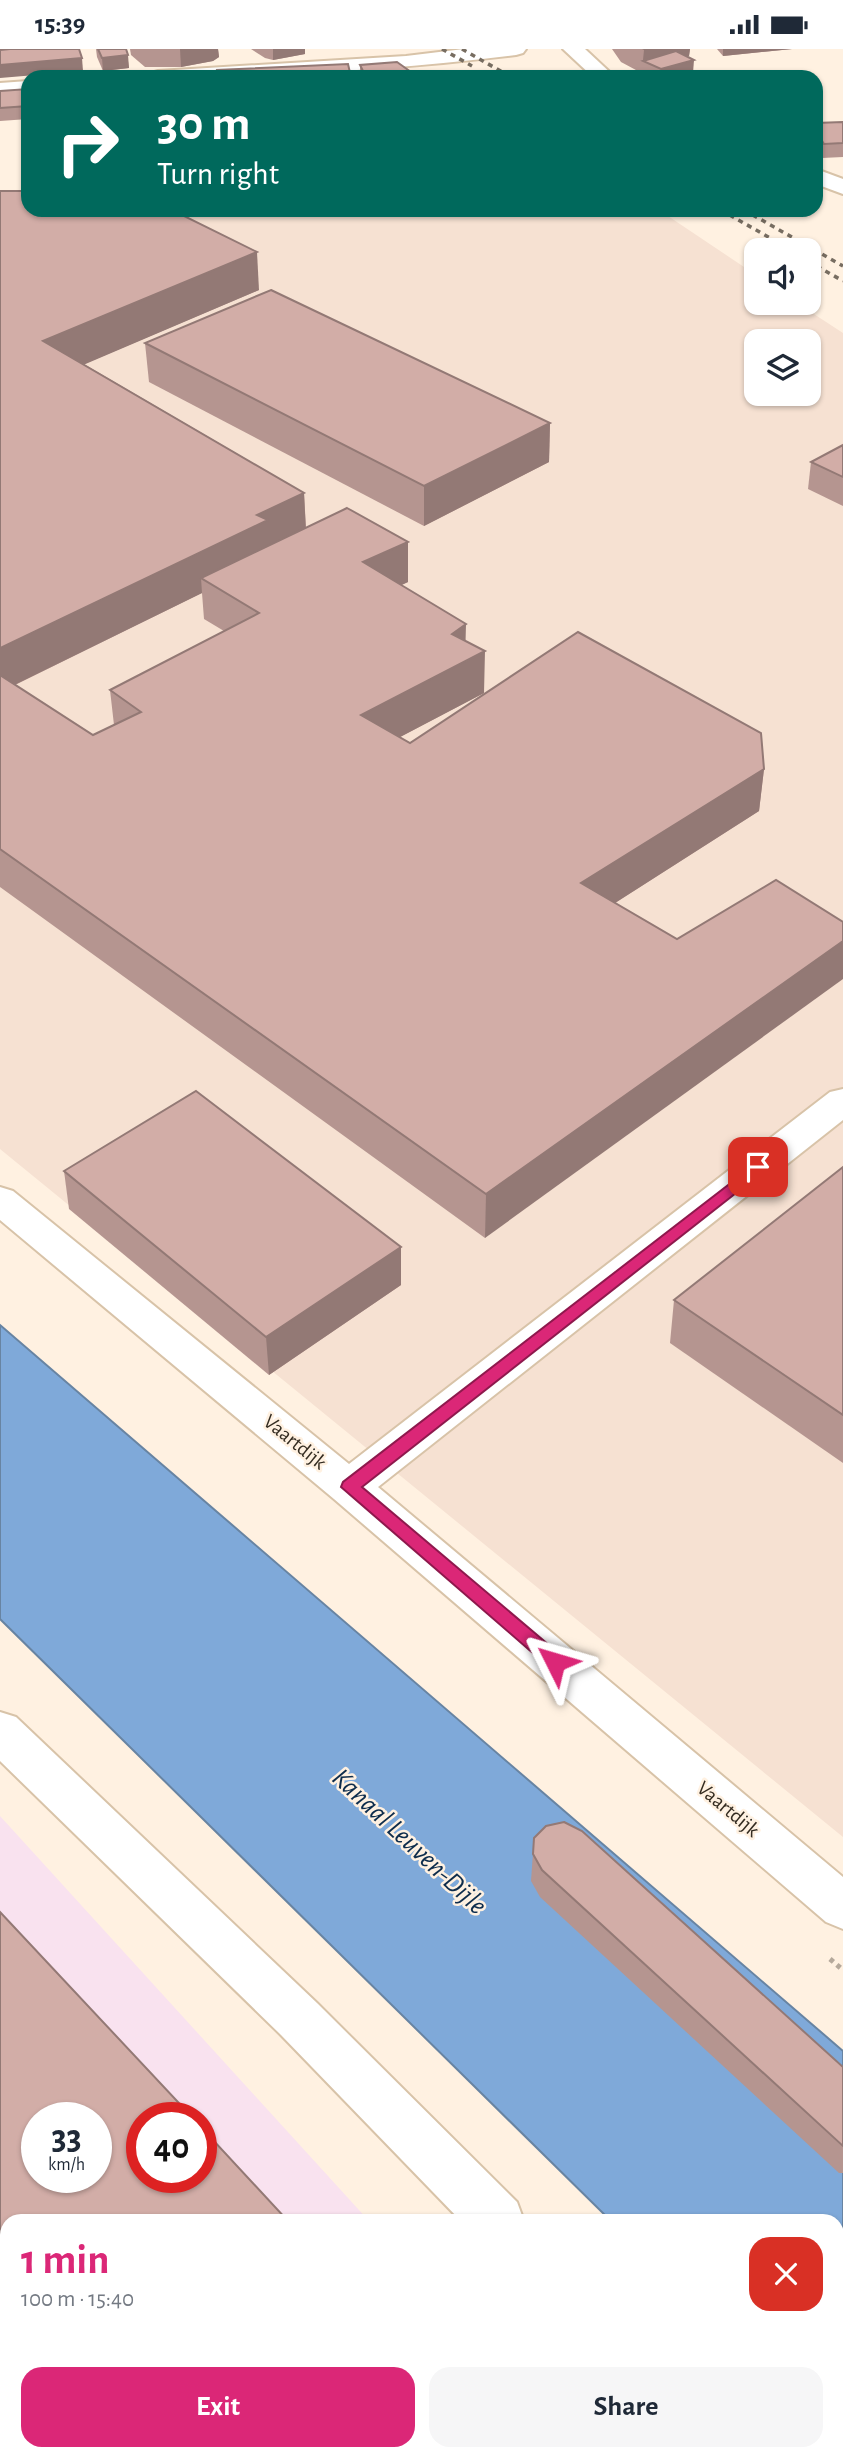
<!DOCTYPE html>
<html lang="en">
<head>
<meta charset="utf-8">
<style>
	body { margin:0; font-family:"Alegreya Sans",sans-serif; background:#f6f6f7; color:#1f2937; height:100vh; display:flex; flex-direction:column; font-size:26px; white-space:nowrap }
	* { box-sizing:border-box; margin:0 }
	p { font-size:23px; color:#747a83 }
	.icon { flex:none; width:38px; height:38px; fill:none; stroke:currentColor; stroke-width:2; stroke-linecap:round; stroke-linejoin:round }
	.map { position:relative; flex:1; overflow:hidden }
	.sheet { position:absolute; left:0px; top:2165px; width:844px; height:247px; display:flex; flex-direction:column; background:#fff; border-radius:21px 21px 0 0; box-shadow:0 2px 5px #0004 }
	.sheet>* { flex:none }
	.hud { position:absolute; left:21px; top:21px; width:802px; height:147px; border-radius:21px; box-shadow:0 2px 5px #0004; background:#00695c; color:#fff; overflow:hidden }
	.controls { position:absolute; left:744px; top:189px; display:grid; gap:14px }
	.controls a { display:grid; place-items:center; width:77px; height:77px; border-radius:14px; background:#fff; box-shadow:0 2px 5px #0004; font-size:35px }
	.speed { position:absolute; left:21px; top:2053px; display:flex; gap:14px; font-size:35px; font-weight:700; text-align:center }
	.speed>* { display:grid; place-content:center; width:91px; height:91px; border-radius:50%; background:#fff; box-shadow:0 2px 5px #0004; line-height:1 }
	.speed small { font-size:18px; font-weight:400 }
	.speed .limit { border:10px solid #d22; background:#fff; color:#111 }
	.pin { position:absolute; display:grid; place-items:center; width:60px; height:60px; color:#fff; margin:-30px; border-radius:14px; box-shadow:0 4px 10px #0006 }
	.me { position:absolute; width:77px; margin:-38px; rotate:310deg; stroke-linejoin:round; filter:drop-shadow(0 0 5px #0008) }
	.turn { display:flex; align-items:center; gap:24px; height:147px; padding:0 21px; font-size:32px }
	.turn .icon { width:91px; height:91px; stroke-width:2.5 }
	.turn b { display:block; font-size:49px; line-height:60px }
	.round { display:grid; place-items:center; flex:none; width:74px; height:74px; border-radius:21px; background:#f6f6f7 }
	.head { display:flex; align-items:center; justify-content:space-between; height:119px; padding:0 21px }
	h1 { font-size:42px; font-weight:600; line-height:52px; color:#db2777 }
	.button { display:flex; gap:14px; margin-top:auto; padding:14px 21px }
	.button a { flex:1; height:80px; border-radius:21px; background:#db2777; color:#fff; font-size:28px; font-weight:600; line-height:80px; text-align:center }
	.button a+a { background:#f6f6f7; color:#1f2937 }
	.status { display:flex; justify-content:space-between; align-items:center; height:49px; padding:0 35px; background:#fff; direction:ltr }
	.status svg { height:19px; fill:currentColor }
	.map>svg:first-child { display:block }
</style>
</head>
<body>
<div class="status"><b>15:39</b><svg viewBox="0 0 49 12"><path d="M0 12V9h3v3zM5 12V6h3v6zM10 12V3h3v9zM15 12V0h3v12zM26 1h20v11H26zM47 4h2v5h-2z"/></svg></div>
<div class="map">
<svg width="843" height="2410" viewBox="0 0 843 2410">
	<rect width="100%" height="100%" fill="#fff1e1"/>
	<!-- commercial -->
	<path fill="#f6e1d2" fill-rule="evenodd" d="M0 161H659L756 226V254H797L843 284V1788L0 1100ZM756 292H808V345H756Z"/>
	<!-- industrial -->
	<path fill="#f9e2ef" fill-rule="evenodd" d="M0 1767 369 2172H7V2404H581L586 2410H0ZM37 2068H96V2128H37ZM142 2068H201V2128H142Z"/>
	<!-- water -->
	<path fill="#7fa9d9" stroke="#6884a2" stroke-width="2" d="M0 1276 843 2002V2400L836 2394V2172H611L0 1570Z"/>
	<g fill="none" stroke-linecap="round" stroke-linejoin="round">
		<defs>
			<g id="minor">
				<path d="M464 0H526L523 4 516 6C393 21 271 28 148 28L151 24 158 22 406 7Z"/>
				<path d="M563 0H585L615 28H593Z"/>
				<path d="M28 32V44L0 46V34Z"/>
				<path d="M816 120 843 130V145L816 135Z"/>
				<path d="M843 1040V1071L378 1438 843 1828V1880L826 1873 334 1450 0 1171V1138L13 1142 349 1415 830 1043Z"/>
				<path d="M0 1663 16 1668 317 1954 517 2153 524 2172H461L281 1986 0 1712Z"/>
				<path d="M701 2404H760L762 2410H703Z"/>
			</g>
		</defs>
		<!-- minor casing -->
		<use href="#minor" stroke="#d8c3a8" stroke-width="4"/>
		<!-- path -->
		<path stroke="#b5a99b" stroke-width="5" stroke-dasharray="4.5 4.5" stroke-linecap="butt" d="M830 1910 843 1921"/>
		<!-- minor -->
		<use href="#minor" fill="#fff" fill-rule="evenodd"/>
		<!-- rail -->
		<g stroke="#776d61" stroke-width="3.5" stroke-dasharray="5 5" stroke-linecap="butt">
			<path d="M442 0 472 17"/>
			<path d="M462 0 511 28"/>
			<path d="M721 161 791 201"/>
			<path d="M744 161 843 217"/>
			<path d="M808 212 843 232"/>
		</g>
	</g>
	<!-- wall -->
	<g fill="#b59590" fill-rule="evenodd">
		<path d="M96 0H126L129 19 103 22 97 8Z"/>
		<path d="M130 0H218L219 8 213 12 181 18H145L131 6Z"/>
		<path d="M251 0H305V5L273 11 265 9Z"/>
		<path d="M612 0H690L689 7H687L693 24 678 28H649L621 13Z"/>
		<path d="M717 0H792L723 7Z"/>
		<path d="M360 16 418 28H360Z"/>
		<path d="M28 40V70L0 72V42Z"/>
		<path d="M843 73V108L822 109 816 97V74Z"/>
		<path d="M0 142 259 241 84 315 304 444 306 479 408 533 401 536 466 592 484 644 400 688 410 694 764 720 759 762 615 854 485 1189 0 838ZM202 544 204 570 224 582 110 641 114 676 93 686 15 636Z"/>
		<path d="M145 294 550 374 549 413 424 477 149 333Z"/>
		<path d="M843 396V457L808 440 811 413Z"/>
		<path d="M843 1118V1414L670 1294 674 1251Z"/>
		<path d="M64 1122 401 1236 269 1326 69 1160Z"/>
		<path d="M534 1789 843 2018V2124H839L540 1848 531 1832Z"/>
		<path d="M0 1863 7 2172V2286L0 2277Z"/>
		<path d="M105 2404H144L138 2410H110Z"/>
	</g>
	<!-- shaded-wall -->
	<g fill="#937975">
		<path d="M180 0H218L219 8 213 12 181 18Z"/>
		<path d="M273 0H305V5L273 11Z"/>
		<path d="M642 0H690L689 7 643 11 644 1Z"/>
		<path d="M723 0H792L723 7Z"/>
		<path d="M128 6 129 19 103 22 102 9Z"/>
		<path d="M82 9 83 22 0 29V16Z"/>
		<path d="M694 11 693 24 678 28H660L661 20Z"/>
		<path d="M257 203 259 241 48 331 43 292Z"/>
		<path d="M550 374 549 413 424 477V437Z"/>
		<path d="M304 444 306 484 201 529 202 544 0 643V599L257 466Z"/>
		<path d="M408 493V533L364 554 363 513Z"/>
		<path d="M466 575 465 613 485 602 484 644 362 708 361 666 452 585Z"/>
		<path d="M764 720 759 762 579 877 581 834Z"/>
		<path d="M843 892V930L485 1189 486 1145Z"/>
		<path d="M401 1198V1236L269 1326 266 1288Z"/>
		<path d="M117 2404H144L138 2410H118Z"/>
	</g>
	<!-- building -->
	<g fill="#d2ada7" stroke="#937975" stroke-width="2" fill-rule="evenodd">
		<path d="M10 0H79L82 9 0 16V1Z"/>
		<path d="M98 0H126L128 6 102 9Z"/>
		<path d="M676 2 694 11 661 20 643 12Z"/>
		<path d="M397 13 418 28H366L360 16Z"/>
		<path d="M348 15 351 28H218L217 21Z"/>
		<path d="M198 22 199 28H126V27Z"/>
		<path d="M710 24 719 28H698Z"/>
		<path d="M28 40V57L0 59V42Z"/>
		<path d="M843 73V94L824 95 816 82V74Z"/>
		<path d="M0 142H28V161H172L257 203 43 292 304 444 257 466 268 471 0 599Z"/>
		<path d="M271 241 550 374 424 437 145 294Z"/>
		<path d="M843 396V428L811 413Z"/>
		<path d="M347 459 408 493 363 513 466 575 452 585 485 602 361 666 410 694 578 583 761 684 764 720 581 834 677 890 776 831 843 873V892L486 1145 0 800V626L93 686 141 663 110 641 259 564 201 529Z"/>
		<path d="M196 1042 401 1198 266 1288 64 1122Z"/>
		<path d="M843 1118V1366L674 1251Z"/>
		<path d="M564 1773 582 1782 843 2018V2097L542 1821 533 1805 534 1789 546 1777Z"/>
		<path d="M0 1863 192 2068H142V2128H201V2078L288 2172H7V2265L0 2256ZM37 2068H96V2128H37Z"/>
	</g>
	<!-- route -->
	<path fill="#db2777" stroke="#8e194d" stroke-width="2" d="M758 1113 766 1118 764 1122 362 1438 562 1607 564 1613 562 1618 555 1620 549 1618 341 1438 343 1433Z"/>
	<g text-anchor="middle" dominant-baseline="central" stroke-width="5" stroke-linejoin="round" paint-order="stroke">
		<!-- street labels -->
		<g font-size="21" fill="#342c21" stroke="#fff1e1">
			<text transform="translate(295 1393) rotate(39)">Vaartdijk</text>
			<text transform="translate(728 1760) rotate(40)">Vaartdijk</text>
		</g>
		<!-- near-water labels -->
		<g font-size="28" font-style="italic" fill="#0d2c4c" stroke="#fff1e1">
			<text transform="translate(409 1793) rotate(43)">Kanaal Leuven-Dijle</text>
		</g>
	</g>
</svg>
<div class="controls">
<a><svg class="icon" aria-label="sound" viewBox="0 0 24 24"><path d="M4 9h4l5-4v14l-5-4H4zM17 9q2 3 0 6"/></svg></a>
<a><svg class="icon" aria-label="layers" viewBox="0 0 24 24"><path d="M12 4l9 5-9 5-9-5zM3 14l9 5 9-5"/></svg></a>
</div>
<div class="speed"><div>33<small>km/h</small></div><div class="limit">40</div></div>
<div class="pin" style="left:758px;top:1118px;background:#d93025"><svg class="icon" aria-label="arrive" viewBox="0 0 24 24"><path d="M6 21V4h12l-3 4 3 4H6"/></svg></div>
<svg class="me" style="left:555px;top:1613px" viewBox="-20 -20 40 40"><path d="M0-17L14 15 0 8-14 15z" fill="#db2777" stroke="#fff" stroke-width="4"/></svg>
<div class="hud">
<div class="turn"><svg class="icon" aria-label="right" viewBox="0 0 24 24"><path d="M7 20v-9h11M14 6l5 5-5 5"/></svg><div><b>30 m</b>Turn right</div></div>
</div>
<section class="sheet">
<div class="head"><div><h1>1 min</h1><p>100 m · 15:40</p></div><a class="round" style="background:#d93025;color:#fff"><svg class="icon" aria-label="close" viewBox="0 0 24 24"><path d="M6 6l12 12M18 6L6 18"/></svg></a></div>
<div class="button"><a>Exit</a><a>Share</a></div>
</section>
</div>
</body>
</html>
